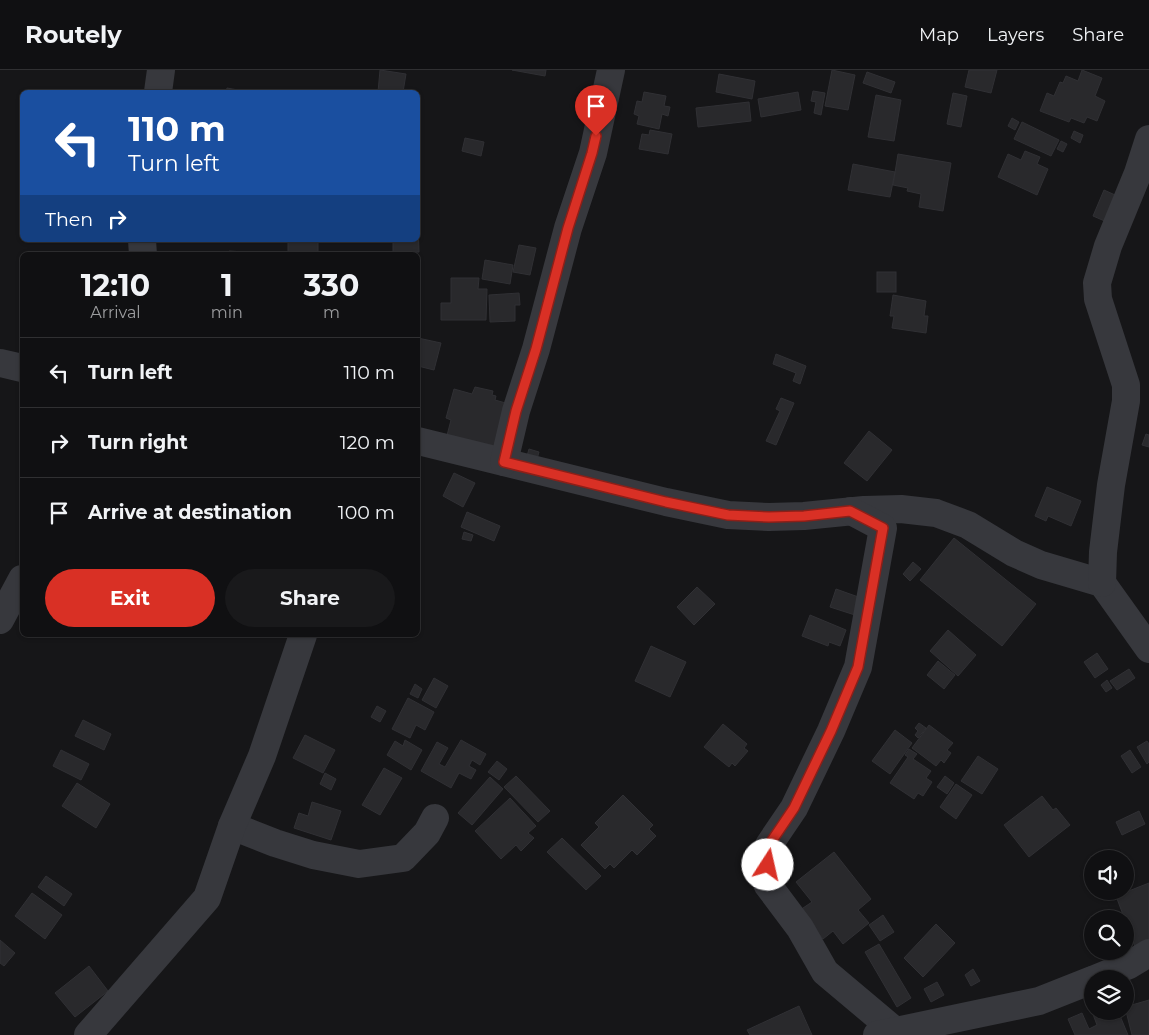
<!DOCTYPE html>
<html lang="en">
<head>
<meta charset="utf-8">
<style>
	body { margin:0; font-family:Montserrat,sans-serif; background:#19191b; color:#f1f3f6; height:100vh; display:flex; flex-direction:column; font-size:19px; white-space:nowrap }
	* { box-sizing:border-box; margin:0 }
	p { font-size:16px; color:#9c9d9f }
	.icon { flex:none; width:28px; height:28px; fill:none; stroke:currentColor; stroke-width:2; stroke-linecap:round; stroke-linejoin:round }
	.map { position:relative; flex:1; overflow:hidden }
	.drawer { position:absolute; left:20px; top:182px; width:400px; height:385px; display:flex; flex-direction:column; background:#101012; border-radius:8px; box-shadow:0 1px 4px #0004,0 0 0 1px #303032 }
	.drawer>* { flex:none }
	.banner { position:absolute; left:20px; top:20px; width:400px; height:152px; border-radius:8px; box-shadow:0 1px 4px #0004,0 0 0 1px #303032; background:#1a4fa0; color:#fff; overflow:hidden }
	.controls { position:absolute; left:1084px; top:780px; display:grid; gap:10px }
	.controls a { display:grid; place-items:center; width:50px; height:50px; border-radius:50%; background:#101012; box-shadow:0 1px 4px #0004,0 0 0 1px #303032; font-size:25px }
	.pin { position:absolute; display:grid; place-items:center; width:42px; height:42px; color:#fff; margin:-51px -21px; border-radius:50% 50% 50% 0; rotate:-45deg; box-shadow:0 0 5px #0007 }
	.pin .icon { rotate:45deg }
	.me { position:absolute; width:55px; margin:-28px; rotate:10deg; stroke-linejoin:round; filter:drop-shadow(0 0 4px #0008) }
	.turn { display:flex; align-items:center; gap:18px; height:105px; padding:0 25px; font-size:22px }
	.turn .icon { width:65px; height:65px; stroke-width:2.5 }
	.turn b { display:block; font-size:35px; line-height:42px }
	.then { display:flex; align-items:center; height:48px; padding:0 25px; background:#0003; gap:10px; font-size:19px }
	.eta { display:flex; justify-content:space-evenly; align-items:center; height:85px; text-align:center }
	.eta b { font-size:30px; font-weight:700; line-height:35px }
	.cta { display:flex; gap:10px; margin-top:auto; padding:10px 25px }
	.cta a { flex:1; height:58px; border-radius:30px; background:#d93025; color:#fff; font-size:20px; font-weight:700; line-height:58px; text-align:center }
	.cta a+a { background:#19191b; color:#f1f3f6 }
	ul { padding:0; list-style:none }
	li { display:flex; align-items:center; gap:15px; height:70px; padding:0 25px; border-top:1px solid #303032 }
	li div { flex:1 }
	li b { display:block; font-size:19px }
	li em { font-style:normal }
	header { display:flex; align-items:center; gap:30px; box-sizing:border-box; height:70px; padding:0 25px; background:#101012; border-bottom:1px solid #303032 }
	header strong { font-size:24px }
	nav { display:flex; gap:28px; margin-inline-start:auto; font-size:18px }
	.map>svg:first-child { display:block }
</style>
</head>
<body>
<header>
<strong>Routely</strong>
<nav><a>Map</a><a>Layers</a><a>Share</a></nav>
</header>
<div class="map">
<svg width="1149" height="965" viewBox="0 0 1149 965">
	<rect width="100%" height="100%" fill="#161618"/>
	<!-- building -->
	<g fill="#29292c" stroke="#303034">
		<path d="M380 0 406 4 403 22H378Z"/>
		<path d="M512 0H546L545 6Z"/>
		<path d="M832 0 855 5 848 40 825 36Z"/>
		<path d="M969 0H997L991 23 965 17Z"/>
		<path d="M1082 0 1102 8 1095 26 1105 31 1097 51 1087 47 1084 53 1071 48 1069 52 1040 41 1047 23 1054 26 1060 12 1063 13 1066 6 1078 11Z"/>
		<path d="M867 2 895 12 891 23 863 13Z"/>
		<path d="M719 4 755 11 752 29 716 22Z"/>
		<path d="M227 18 249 22H226Z"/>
		<path d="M813 21 825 23 821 45 814 43 816 32 811 31Z"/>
		<path d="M644 22 666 26 664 36 670 37 668 46 662 44 659 59 637 54 639 46 634 44 637 31 642 32Z"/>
		<path d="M798 22 801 40 761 47 758 29Z"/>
		<path d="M953 23 967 26 961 57 947 54Z"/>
		<path d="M876 25 901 30 894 71 868 67Z"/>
		<path d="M749 32 751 51 698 57 696 38Z"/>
		<path d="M1012 48 1019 52 1015 60 1008 56Z"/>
		<path d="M1022 52 1059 70 1051 86 1014 69Z"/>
		<path d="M650 60 672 64 668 84 639 79 642 64 649 65Z"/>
		<path d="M1074 61 1083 65 1080 73 1071 68Z"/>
		<path d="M465 68 484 72 481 86 462 81Z"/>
		<path d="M1061 71 1067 74 1063 82 1057 79Z"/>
		<path d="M1025 81 1040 87 1037 94 1048 99 1037 125 998 107 1008 84 1021 90Z"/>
		<path d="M898 84 951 93 943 141 919 137 921 124 907 121 908 118 893 115Z"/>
		<path d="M853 94 895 102 890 127 848 120Z"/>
		<path d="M1104 120 1124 129 1114 155 1093 146Z"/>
		<path d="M418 153 419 182 393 183V170H418Z"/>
		<path d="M288 170H318V183L288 182Z"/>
		<path d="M519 175 536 178 530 205 513 202Z"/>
		<path d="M229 181 291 185H229Z"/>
		<path d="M485 190 513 195 510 214 482 209Z"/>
		<rect x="877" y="202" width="19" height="20"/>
		<path d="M451 208H479L478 219H487L486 250H441V233H451Z"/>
		<path d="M519 223 520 235H515V251L490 252 489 225Z"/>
		<path d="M893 225 926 231 924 246H928L926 263 892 258 894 246H890Z"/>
		<path d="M418 268 441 273 434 300 418 296Z"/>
		<path d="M776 284 806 296 800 314 793 311 796 303 773 294Z"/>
		<path d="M475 317 493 321 492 325 496 326 495 330 509 334 493 384 445 373 451 350 446 348 454 319 472 324Z"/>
		<path d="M781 328 794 333 776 375 766 371 780 341 776 339Z"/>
		<path d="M869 361 892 380 867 411 844 393Z"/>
		<path d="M1146 364 1149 365V377L1142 375Z"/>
		<path d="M529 379 539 382 537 389 527 386Z"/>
		<path d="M454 403 475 413 463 437 443 426Z"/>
		<path d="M1047 417 1081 431 1071 456 1048 446 1046 451 1035 446Z"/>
		<path d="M467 442 500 456 494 471 461 457Z"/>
		<path d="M464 462 473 465 471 471 462 469Z"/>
		<path d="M954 468 1036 534 1002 576 920 510Z"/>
		<path d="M913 492 921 499 910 511 903 504Z"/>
		<path d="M697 517 715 534 694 555 677 537Z"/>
		<path d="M836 519 864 529 858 546 830 537Z"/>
		<path d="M810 545 846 560 840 576 829 572 828 576 802 566Z"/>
		<path d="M948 560 976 585 958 606 930 581Z"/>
		<path d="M651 576 686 592 670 627 635 611Z"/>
		<path d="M1097 583 1108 599 1095 608 1084 592Z"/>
		<path d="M938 591 955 605 944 619 927 605Z"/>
		<path d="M1129 599 1135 608 1117 620 1110 611Z"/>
		<path d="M434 608 448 616 436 638 422 630Z"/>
		<path d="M1107 610 1112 618 1106 622 1101 615Z"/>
		<path d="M415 614 422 619 418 628 410 624Z"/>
		<path d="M408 628 434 642 425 660 416 655 410 668 392 659Z"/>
		<path d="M377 636 386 641 380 652 371 647Z"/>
		<path d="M83 650 111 664 104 680 75 666Z"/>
		<path d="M919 653 926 658 918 668 915 665 918 661 915 658Z"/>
		<path d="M723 654 747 674 744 678 748 681 735 696 732 693 729 697 704 677Z"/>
		<path d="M929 655 953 673 947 680 951 683 944 693 941 690 936 696 912 678Z"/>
		<path d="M895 660 912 673 890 704 872 691Z"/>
		<path d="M305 665 335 680 323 703 293 688Z"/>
		<path d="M405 670 422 680 411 700 387 685 395 671 403 676Z"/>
		<path d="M461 670 486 684 480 695 472 690 469 696 476 700 471 709 459 703 451 718 421 701 437 672 448 678 439 694 445 697Z"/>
		<path d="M1147 671 1149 674V692L1147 694 1137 677Z"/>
		<path d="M909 679 917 684 913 689 931 701 926 708 932 712 923 726 918 723 914 729 890 713 908 687 905 685Z"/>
		<path d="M61 680 89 694 81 710 53 696Z"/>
		<path d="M1130 680 1141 697 1132 703 1121 686Z"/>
		<path d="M978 686 998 699 982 724 961 711Z"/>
		<path d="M497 691 507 699 499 710 488 702Z"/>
		<path d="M384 698 402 708 380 745 362 735Z"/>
		<path d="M325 703 336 709 331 720 320 714Z"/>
		<path d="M516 706 550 741 538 752 504 717Z"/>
		<path d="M945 706 954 713 947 724 937 717Z"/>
		<path d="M490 707 503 719 472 755 458 743Z"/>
		<path d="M77 713 110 734 96 758 62 736Z"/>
		<path d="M956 714 972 725 956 749 940 737Z"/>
		<path d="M623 725 653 755 649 759 656 766 637 785 632 780 614 798 610 794 605 799 581 775 599 757 595 753Z"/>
		<path d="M1042 726 1053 740 1056 738 1070 755 1029 787 1004 755Z"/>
		<path d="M510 728 536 756 528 763 534 768 521 781 516 775 501 789 475 761Z"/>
		<path d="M312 732 341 741 331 770 294 758 299 743 308 746Z"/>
		<path d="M1139 741 1145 754 1122 765 1116 752Z"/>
		<path d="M562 768 601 806 586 820 547 782Z"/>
		<path d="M834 782 871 829 858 840 869 853 843 874 833 861 823 869 800 840 812 832 796 812Z"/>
		<path d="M46 806 72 824 64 836 38 817Z"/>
		<path d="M1149 813V877L1137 882 1116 826Z"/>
		<path d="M32 823 62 845 45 869 15 846Z"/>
		<path d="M883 845 894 862 880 871 869 855Z"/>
		<path d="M936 854 955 873 923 907 904 888Z"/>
		<path d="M0 870 15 883 4 896 0 893Z"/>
		<path d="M879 874 911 928 897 937 865 882Z"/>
		<path d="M89 896 108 921 75 947 55 923Z"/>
		<path d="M973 899 980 911 971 916 965 905Z"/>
		<path d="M937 912 944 925 931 932 924 919Z"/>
		<path d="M1149 930V965H1132L1125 937Z"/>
		<path d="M799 936 812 965H750L747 960Z"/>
		<path d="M1092 938V941H1118L1128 965H1075L1068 949 1082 943 1089 959 1097 955 1091 939Z"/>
	</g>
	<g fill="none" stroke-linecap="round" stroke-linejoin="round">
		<!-- minor -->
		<g stroke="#37383d" stroke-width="28">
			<path d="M158 22 161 0"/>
			<path d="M142 170 143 185"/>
			<path d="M0 293 22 298"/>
			<path d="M418 371 666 432 728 445 769 447 804 446 864 440 901 439 936 443 968 455 1014 483 1041 495 1102 513 1149 579"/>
			<path d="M504 392 516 341 536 279 568 158 593 83 611 0"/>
			<path d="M851 441 883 458 858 597 831 661 794 738 769 775 767 814 800 858 825 902 894 960"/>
			<path d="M1102 513 1103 482 1111 415 1126 331V315L1098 229 1097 213 1108 176 1138 103 1149 69"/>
			<path d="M0 550 22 509"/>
			<path d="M232 756 275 773 313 785 359 794 403 788 427 763 435 748"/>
			<path d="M1095 909 1129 895 1149 883"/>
			<path d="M88 965 207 828 232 756 262 686 303 565"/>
			<path d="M877 965 1039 931 1092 910"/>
		</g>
	</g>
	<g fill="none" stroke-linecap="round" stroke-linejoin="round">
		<defs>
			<path id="route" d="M596 66 592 83 568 158 536 279 516 341 504 392 666 432 728 445 769 447 804 446 850 441 883 458 858 597 831 661 794 738 769 775 768 795"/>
		</defs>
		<!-- route casing -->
		<use href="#route" stroke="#8d1f18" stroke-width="12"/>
		<!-- route -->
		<use href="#route" stroke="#d93025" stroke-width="9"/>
	</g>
</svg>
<div class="controls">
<a><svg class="icon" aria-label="sound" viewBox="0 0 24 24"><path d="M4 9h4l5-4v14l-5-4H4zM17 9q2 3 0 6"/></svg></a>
<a><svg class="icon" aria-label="search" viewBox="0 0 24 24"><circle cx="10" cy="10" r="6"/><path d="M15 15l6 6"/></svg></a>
<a><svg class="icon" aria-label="layers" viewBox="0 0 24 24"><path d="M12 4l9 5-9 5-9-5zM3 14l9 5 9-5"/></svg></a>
</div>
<div class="pin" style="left:596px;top:66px;background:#d93025"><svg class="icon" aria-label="arrive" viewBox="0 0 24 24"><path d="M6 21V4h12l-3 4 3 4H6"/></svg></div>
<svg class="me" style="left:768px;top:795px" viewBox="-20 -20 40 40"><circle r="19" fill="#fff"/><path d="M0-13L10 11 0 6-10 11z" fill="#d93025"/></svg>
<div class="banner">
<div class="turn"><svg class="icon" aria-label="left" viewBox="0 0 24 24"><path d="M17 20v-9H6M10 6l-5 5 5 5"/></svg><div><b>110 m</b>Turn left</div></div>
<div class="then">Then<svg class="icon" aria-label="right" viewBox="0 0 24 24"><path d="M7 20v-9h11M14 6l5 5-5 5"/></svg></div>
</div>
<section class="drawer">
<div class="eta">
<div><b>12:10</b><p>Arrival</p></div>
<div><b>1</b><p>min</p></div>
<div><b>330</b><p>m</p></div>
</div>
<ul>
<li><svg class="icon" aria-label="left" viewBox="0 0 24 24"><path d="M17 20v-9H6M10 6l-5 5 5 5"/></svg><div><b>Turn left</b></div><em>110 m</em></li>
<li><svg class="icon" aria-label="right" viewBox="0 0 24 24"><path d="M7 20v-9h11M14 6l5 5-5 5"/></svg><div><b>Turn right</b></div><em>120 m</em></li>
<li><svg class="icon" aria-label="arrive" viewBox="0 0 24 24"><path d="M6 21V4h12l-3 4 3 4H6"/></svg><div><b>Arrive at destination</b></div><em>100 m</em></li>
</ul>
<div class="cta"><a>Exit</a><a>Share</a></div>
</section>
</div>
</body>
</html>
